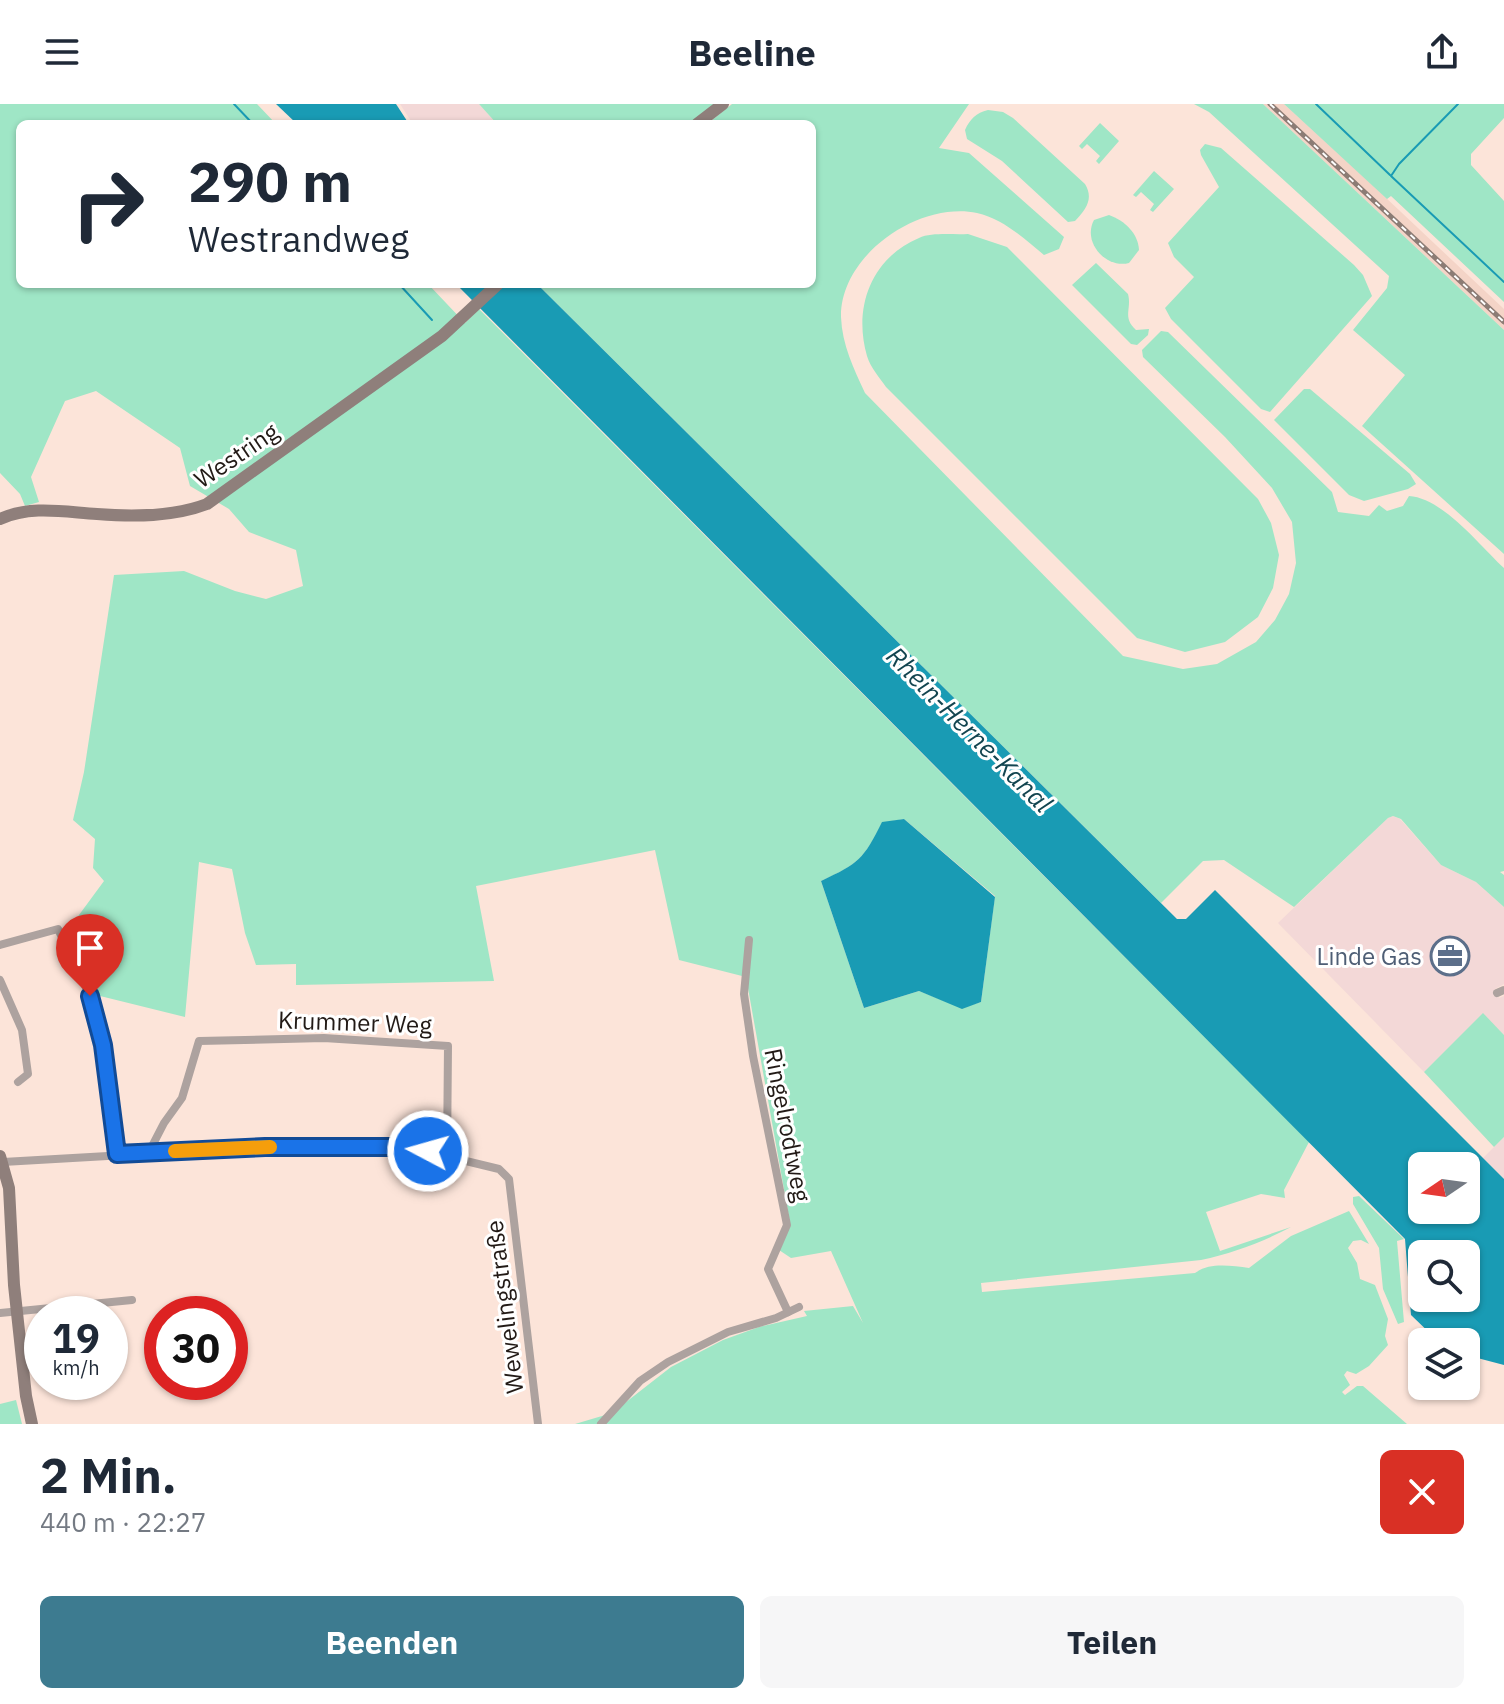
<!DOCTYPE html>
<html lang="de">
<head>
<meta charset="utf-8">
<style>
	body { margin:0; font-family:"IBM Plex Sans",sans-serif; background:#f6f6f7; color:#1f2937; height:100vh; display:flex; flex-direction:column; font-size:30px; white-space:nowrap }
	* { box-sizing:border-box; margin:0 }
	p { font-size:26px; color:#747a83 }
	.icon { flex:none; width:44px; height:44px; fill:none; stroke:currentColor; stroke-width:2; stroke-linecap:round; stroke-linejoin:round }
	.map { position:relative; height:1320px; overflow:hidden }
	.panel { display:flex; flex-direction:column; background:#fff; flex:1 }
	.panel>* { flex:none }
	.banner { position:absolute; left:16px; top:16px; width:800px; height:168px; border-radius:12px; box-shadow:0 2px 6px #0004; background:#fff; color:#1f2937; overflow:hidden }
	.needle { width:52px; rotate:257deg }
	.fabs { position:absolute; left:1408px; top:1048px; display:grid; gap:16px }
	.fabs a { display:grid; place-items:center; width:72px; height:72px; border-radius:12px; background:#fff; box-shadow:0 2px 6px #0004; font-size:40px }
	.speed { position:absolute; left:24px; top:1192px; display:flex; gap:16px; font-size:40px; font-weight:700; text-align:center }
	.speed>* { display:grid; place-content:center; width:104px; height:104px; border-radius:50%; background:#fff; box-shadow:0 2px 6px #0004; line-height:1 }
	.speed small { font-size:20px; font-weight:400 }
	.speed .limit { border:12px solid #d22; background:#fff; color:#111 }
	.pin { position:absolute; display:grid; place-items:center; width:68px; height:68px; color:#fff; margin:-82px -34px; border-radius:50% 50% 50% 0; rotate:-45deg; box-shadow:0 0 8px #0007 }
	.pin .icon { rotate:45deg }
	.me { position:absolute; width:88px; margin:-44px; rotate:276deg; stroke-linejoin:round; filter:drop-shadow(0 0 6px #0008) }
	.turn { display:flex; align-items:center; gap:28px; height:168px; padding:0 40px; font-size:36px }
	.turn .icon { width:104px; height:104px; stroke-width:2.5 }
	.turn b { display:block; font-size:56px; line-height:68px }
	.round { display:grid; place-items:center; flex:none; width:84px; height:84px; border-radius:12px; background:#f6f6f7 }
	.summary { display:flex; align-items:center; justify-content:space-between; height:136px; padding:0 40px }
	h1 { font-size:48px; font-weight:700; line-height:60px }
	.button { display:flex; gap:16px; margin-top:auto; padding:16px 40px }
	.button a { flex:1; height:92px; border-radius:12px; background:#3d7b90; color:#fff; font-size:32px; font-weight:700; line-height:92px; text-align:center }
	.button a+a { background:#f6f6f7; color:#1f2937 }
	header { display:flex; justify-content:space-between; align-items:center; height:104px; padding:0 40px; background:#fff; font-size:36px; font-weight:700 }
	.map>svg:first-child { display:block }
</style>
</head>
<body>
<header><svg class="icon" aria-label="menu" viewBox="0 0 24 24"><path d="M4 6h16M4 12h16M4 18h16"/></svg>Beeline<svg class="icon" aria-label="share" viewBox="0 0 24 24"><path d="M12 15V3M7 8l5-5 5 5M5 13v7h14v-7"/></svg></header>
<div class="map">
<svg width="1504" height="1320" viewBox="0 0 1504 1320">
	<rect width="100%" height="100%" fill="#fce4d9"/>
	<!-- built -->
	<path fill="#f4d4c7" d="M1263 0H1284L1367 76 1504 205V226Z"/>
	<!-- industrial -->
	<g fill="#f3d8d7">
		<path d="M400 0H479L497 20H413Z"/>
		<path d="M1393 712 1400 715 1441 761 1476 778 1504 803V880L1495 885 1499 894 1504 892V931L1483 910 1424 968 1278 819 1388 714Z"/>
		<path d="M1504 1033V1075L1483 1054Z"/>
	</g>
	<!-- green -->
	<g fill="#9fe6c6" fill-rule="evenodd">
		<path d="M0 0H257L276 20H20V180H428L465 219 479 205 1309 1038 1284 1086 1285 1094 1261 1090 1206 1108 1220 1147 1291 1123C1263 1138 1233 1149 1201 1156L981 1179 982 1188 1195 1169C1210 1158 1231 1162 1249 1164L1291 1132 1349 1107 1369 1140 1361 1136 1353 1137 1348 1144 1357 1159 1360 1175 1375 1181 1388 1215 1385 1232 1388 1241 1369 1262 1356 1270 1347 1267 1344 1271 1350 1281 1342 1288 1345 1291 1357 1282H1363L1407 1320H575L612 1309 671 1263 723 1236 759 1223 807 1212 804 1207 853 1202 863 1219 831 1147 791 1154 779 1146 790 1119 746 873 679 856 655 746 476 782 494 877 296 881V860L256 861 245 829 232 765 199 758 185 913 92 890 65 830 104 777 93 764 95 735 73 716 84 668 114 471 184 467 235 487 266 495 303 482 296 446 249 428 229 405 190 382 180 344 96 287 65 297 31 373 39 398 25 402 20 390 0 369ZM904 715 995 792 981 898 962 904 919 887 864 904 821 777C858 760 863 756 882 719Z"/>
		<path d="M479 0H717L690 20H497Z"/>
		<path d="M732 0H969L939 44 969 49 1064 133 1059 145 1044 151C1024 135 1004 115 977 109 919 97 840 151 841 213 842 241 854 265 865 289L1123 552 1183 565 1217 560 1256 538 1275 516 1289 490 1296 459 1292 418 1272 384 1225 333 1143 253 1142 246 1161 227 1168 228 1332 388 1338 408 1369 412 1379 401 1387 407 1403 402 1409 392C1443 394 1480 442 1504 464V767L1500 768 1504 771V803L1476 778 1441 761 1401 715 1393 712 1388 714 1294 803 1224 756 1203 757 1161 799 537 180H812V20H707Z"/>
		<path d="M1194 0H1263L1504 226V450L1362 322 1405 271 1353 226 1387 184 1389 172 1209 8Z"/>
		<path d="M1284 0H1504V14L1471 50V61L1504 97V198L1391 92 1387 95Z"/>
		<path d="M988 6 1003 8 1013 14 1085 80C1094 95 1086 105 1075 117L1068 118 1002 57 967 35 965 26C970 15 976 9 988 6Z"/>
		<path d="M1100 19 1119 37 1099 60 1096 57 1100 52 1087 40 1082 45 1079 42Z"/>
		<path d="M1205 40 1221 44 1354 161 1363 171 1372 192 1270 308 1261 305 1171 215 1165 204 1194 173 1174 153 1168 139 1219 83 1201 51 1200 46Z"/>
		<path d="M1154 67 1174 85 1153 108 1150 106 1154 100 1141 88 1136 93 1133 91Z"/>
		<path d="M1109 111C1125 117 1138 129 1139 146L1129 159C1106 165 1082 138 1094 116Z"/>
		<path d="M968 130 1007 143 1258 395 1271 419 1279 451 1273 484 1258 513 1225 538 1185 548 1137 534 886 283C880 274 870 263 867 252 853 204 871 154 919 134 932 128 953 131 968 130Z"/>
		<path d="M1096 159 1128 190C1132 205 1122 213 1136 226L1149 225 1148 231 1137 241 1131 240 1072 181Z"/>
		<path d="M1304 285H1310L1410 370 1416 380 1408 385 1364 397 1349 391 1274 316Z"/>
		<path d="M1483 909 1504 931V1033L1494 1043 1424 968Z"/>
		<path d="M1359 1092 1404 1135 1397 1137 1404 1218 1398 1220 1383 1185 1379 1144 1353 1100V1093Z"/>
		<path d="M16 1296 22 1320H0V1300Z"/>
	</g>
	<!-- water -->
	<g fill="#199bb4" fill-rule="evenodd">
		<path d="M276 0H396L409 20H297Z"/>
		<path d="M456 180H537L1177 815H1186L1215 786 1504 1075V1261L1466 1251V1238H1439L1411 1211 1405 1135ZM1422 1062H1466V1106H1422ZM1422 1150H1466V1194H1422Z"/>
		<path d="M904 715 995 793 981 898 962 905 919 887 864 904 821 777C859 759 863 756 882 718Z"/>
	</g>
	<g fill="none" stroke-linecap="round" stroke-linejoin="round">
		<!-- stream -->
		<g stroke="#199bb4" stroke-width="2">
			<path d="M234 0 253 20"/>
			<path d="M1316 0 1390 71"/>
			<path d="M1458 0 1399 60 1391 72 1504 178"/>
			<path d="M399 180 432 216"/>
		</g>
		<!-- minor -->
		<g stroke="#ada29f" stroke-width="8">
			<path d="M749 836 744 890 753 952 787 1121 768 1165 788 1208"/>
			<path d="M0 841 58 825 90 892 103 941 117 1050"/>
			<path d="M0 876 22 926 28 970 18 978"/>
			<path d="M1497 889 1504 886"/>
			<path d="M149 1048 164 1019 182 994 199 937 324 934 448 942 447 1052"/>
			<path d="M3 1058 265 1043H408L499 1065 509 1075 538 1320"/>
			<path d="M0 1209 132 1196"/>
			<path d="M601 1320 640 1277 668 1258 728 1228 776 1214 799 1203"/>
		</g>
		<!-- secondary -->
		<g stroke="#8f7f7b" stroke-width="12">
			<path d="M697 20 723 0"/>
			<path d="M0 415C31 401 64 408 97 410 134 413 173 413 207 400L442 232 498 180"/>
			<path d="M0 1052 9 1084 14 1181 26 1292 32 1320"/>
		</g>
		<defs>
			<path id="rail" d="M1270 0 1504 218"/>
		</defs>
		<!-- rail casing -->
		<use href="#rail" stroke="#8c7c75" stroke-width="5"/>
		<!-- rail -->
		<use href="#rail" stroke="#fff" stroke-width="2" stroke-dasharray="6" stroke-linecap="butt"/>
	</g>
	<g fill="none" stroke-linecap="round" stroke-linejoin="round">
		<defs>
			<path id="route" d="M90 892 103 941 117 1050 265 1043H408L428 1047"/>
		</defs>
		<!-- route casing -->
		<use href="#route" stroke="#114b97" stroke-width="20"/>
		<!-- route -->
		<use href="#route" stroke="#1a73e8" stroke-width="14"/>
		<!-- slow -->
		<path stroke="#f59e0b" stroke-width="14" d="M175 1047 270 1043"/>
	</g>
	<!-- icons -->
	<defs>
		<symbol id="office-ring" viewBox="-11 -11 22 22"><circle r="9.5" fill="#fff" stroke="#5c6f8a" stroke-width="1.5"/><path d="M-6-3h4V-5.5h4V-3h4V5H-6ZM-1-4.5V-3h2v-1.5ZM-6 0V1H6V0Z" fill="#5c6f8a"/></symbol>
	</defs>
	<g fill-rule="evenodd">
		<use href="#office-ring" x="1428" y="830" width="44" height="44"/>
	</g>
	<g text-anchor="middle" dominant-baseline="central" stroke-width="6" stroke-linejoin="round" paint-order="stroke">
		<!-- street labels -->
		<g font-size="24" fill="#221a16" stroke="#fff">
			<text transform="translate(236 351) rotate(-34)">Westring</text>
			<text transform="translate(355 918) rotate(2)">Krummer Weg</text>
			<text transform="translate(788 1021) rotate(79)">Ringelrodtweg</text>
			<text transform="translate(504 1203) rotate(-97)">Wewelingstraße</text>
		</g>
		<!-- service labels -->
		<g font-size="24" fill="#4e5e75" stroke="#fff" text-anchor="end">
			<text x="1422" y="852">Linde Gas</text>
		</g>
		<!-- water labels -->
		<g font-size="26" font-style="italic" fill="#134550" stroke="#fff">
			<text transform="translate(970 625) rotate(45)">Rhein-Herne-Kanal</text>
		</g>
	</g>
</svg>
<div class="fabs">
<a><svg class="needle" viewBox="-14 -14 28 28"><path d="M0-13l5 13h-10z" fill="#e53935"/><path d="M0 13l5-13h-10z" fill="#747a83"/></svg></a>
<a><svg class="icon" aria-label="search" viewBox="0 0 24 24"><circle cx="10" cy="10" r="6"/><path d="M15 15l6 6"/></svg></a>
<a><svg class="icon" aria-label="layers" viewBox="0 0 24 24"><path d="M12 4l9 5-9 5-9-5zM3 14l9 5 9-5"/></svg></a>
</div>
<div class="speed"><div>19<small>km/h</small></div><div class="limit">30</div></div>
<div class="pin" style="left:90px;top:892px;background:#d93025"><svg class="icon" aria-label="arrive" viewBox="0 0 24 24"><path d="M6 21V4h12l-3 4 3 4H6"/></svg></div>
<svg class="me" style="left:428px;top:1047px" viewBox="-20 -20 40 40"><circle r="17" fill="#1a73e8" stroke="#fff" stroke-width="3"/><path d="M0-11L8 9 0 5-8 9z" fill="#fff"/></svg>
<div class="banner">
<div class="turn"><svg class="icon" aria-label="right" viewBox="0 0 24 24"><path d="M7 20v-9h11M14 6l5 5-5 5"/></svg><div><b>290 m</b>Westrandweg</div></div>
</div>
</div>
<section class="panel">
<div class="summary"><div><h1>2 Min.</h1><p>440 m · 22:27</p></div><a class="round" style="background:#d93025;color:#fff"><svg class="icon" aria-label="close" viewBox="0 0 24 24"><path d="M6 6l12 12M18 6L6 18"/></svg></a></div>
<div class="button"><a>Beenden</a><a>Teilen</a></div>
</section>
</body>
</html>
